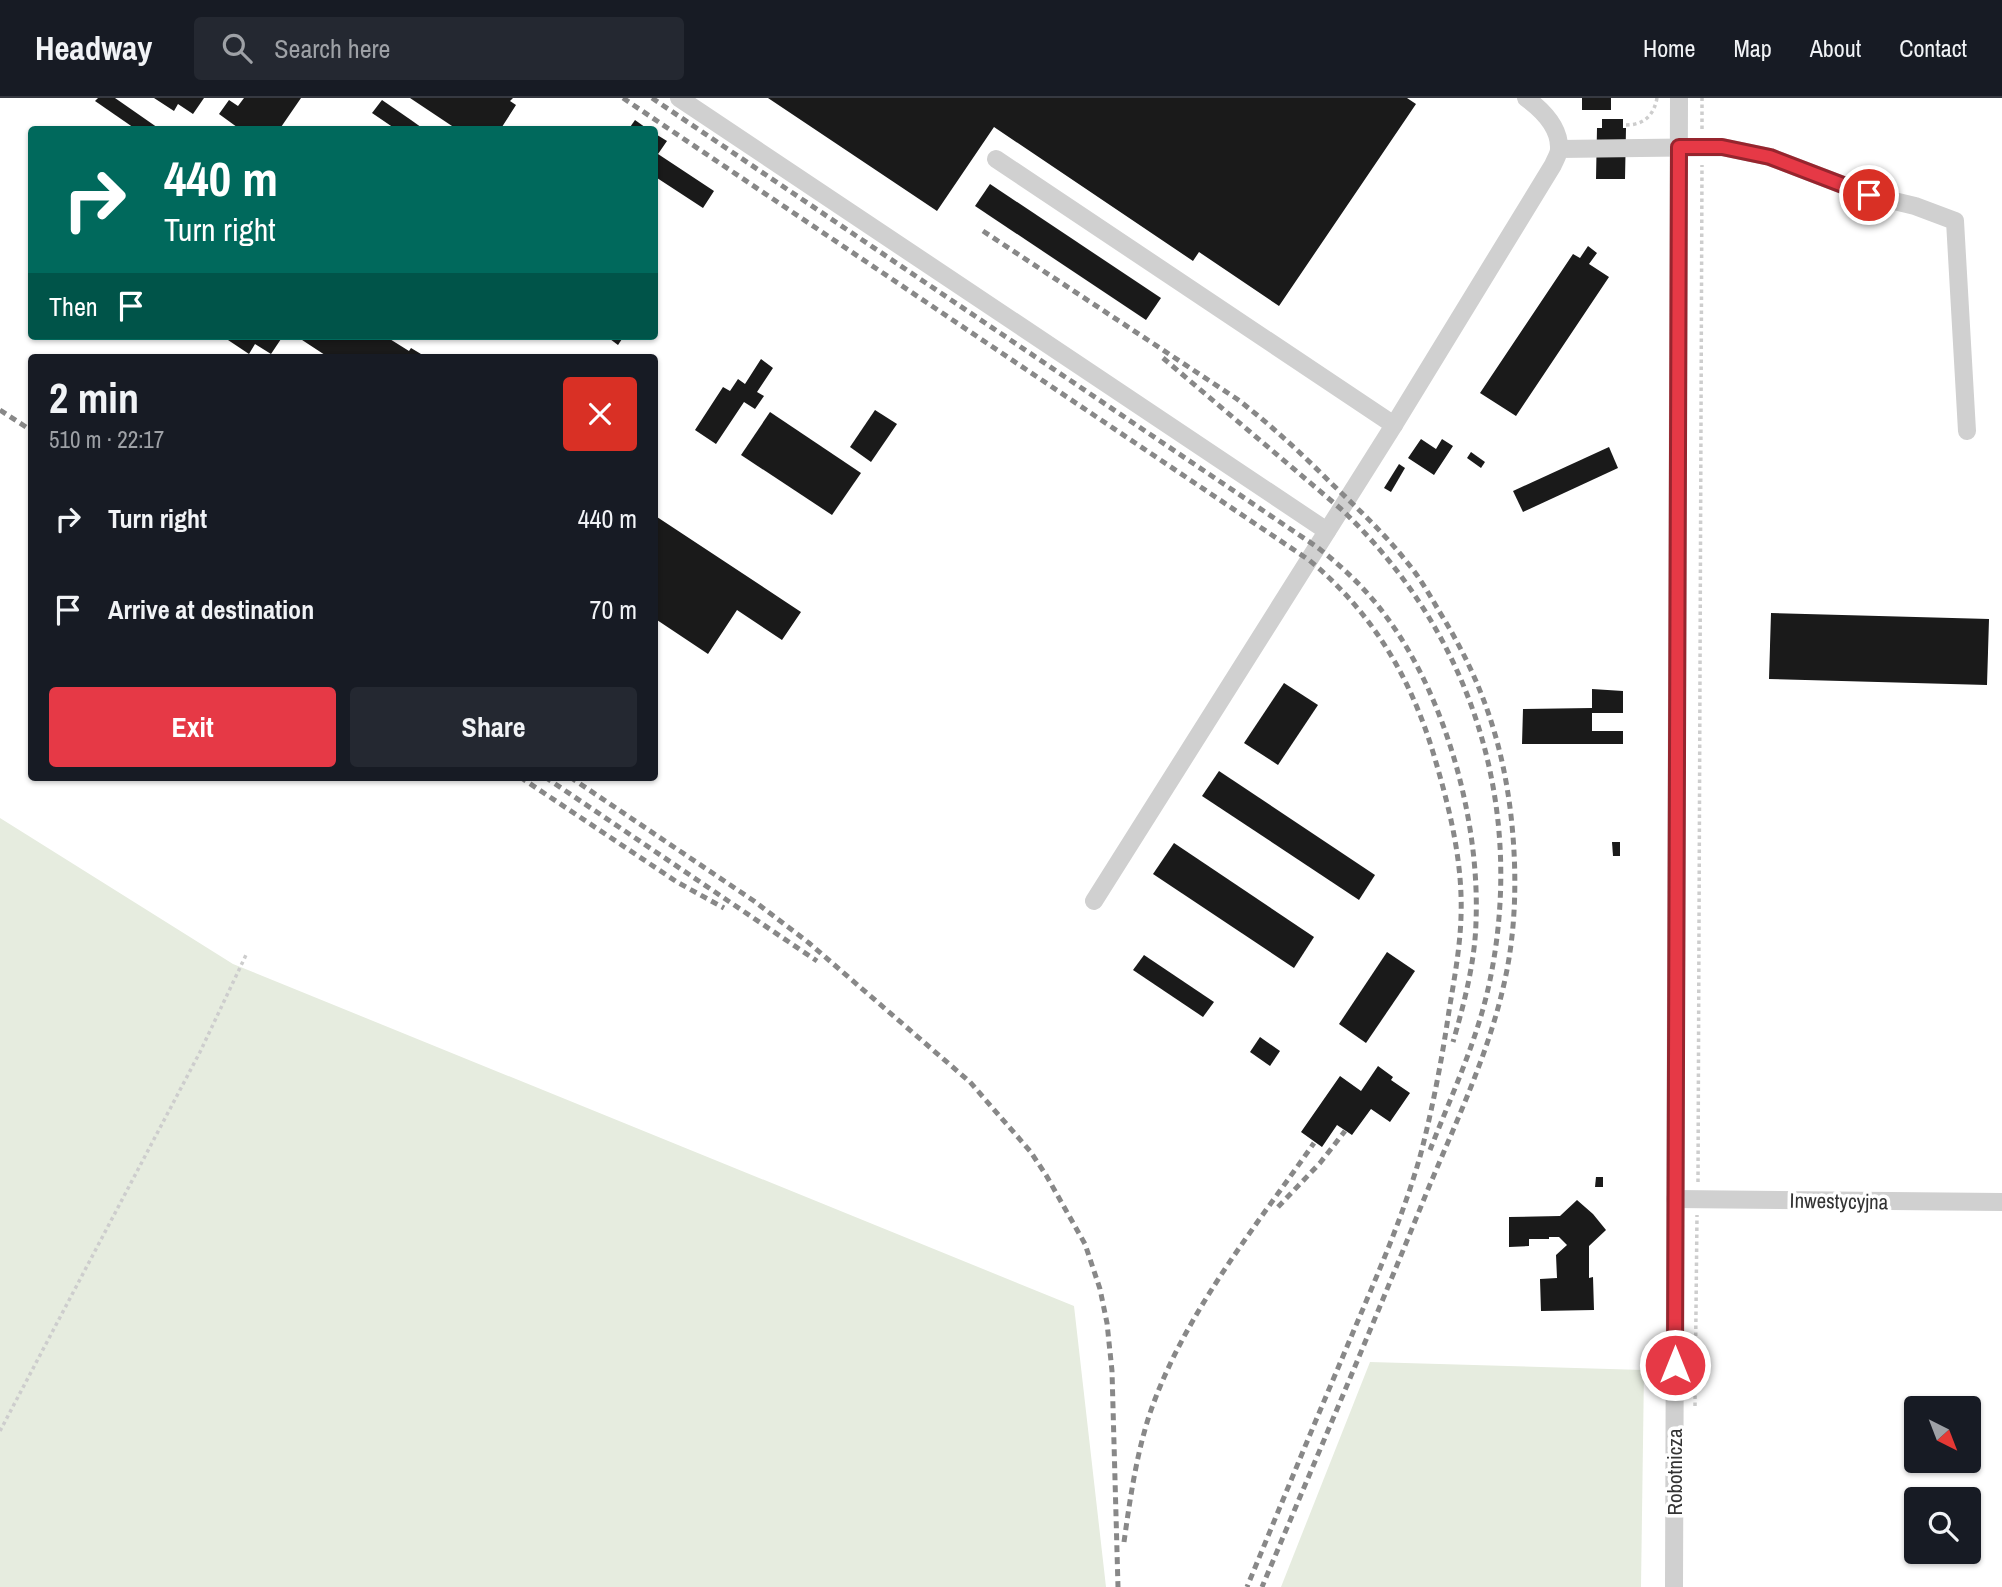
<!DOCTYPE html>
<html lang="en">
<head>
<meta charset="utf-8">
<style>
	body { margin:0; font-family:"Archivo Narrow",sans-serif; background:#242831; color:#f1f3f6; height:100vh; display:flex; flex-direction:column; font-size:26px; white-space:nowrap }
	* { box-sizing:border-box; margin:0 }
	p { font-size:23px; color:#9ea1a6 }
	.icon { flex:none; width:38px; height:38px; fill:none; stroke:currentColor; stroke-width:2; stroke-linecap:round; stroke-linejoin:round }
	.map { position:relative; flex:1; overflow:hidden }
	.sheet { position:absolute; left:28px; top:256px; width:630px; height:427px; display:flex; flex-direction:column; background:#171b24; border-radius:7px; box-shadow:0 2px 5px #0004 }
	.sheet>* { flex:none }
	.top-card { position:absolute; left:28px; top:28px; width:630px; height:214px; border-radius:7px; box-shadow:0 2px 5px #0004; background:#00695c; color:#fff; overflow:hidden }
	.needle { width:46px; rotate:138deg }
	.controls { position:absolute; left:1904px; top:1298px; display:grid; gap:14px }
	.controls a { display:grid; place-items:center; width:77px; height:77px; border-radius:7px; background:#171b24; box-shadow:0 2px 5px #0004; font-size:35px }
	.pin { position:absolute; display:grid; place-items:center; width:60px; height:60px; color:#fff; margin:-30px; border:4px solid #fff; border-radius:50%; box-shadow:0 2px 7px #0007 }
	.me { position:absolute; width:77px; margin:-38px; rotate:0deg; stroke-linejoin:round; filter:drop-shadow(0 0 5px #0008) }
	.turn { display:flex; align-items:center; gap:24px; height:147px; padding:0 21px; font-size:32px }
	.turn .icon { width:91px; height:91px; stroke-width:2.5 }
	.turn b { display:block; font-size:49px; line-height:60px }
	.then { display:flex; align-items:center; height:66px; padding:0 21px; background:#0003; gap:14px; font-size:26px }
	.round { display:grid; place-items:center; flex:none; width:74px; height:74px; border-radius:7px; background:#242831 }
	.summary { display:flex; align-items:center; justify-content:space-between; height:119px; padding:0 21px }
	h1 { font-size:42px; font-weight:700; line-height:52px }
	.cta { display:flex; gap:14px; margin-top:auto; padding:14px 21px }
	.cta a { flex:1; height:80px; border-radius:7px; background:#e63946; color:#fff; font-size:28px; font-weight:700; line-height:80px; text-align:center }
	.cta a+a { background:#242831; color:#f1f3f6 }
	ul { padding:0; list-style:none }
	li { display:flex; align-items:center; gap:21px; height:91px; padding:0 21px }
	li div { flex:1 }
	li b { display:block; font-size:26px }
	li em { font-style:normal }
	header { display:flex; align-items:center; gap:42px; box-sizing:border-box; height:98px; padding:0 35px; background:#171b24; border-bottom:2px solid #363941 }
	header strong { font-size:33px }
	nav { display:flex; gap:38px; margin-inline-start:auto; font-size:24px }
	.search { width:490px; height:63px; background:#242831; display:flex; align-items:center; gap:18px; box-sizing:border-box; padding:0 24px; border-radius:7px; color:#9ea1a6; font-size:26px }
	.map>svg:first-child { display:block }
</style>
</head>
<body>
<header>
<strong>Headway</strong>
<div class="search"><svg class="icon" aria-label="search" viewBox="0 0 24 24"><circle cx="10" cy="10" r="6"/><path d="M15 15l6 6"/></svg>Search here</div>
<nav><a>Home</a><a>Map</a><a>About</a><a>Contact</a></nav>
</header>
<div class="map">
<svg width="2002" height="1489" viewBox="0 0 2002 1489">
	<rect width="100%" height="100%" fill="#fff"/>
	<!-- green -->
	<g fill="#e6ecdf">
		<path d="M0 720 233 866 1074 1208 1106 1489H0Z"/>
		<path d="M1370 1264 1644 1272 1641 1489H1281Z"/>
	</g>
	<!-- building -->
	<g fill="#1a1a1a">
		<path d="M98 0H115L161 32H137L95 3Z"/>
		<path d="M154 0H204L193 16 178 6 174 13Z"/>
		<path d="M244 0H301L279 32H241L219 16 229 2 238 8Z"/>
		<path d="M410 0H513L510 3 516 7 500 32H458Z"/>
		<path d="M768 0H1407L1416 6 1279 208 1199 154 1193 163 994 29 937 113Z"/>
		<rect x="1582" y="0" width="29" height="12"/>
		<path d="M382 2 411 22 425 32H397L372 15Z"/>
		<path d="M1602 21H1623V30H1626L1625 81H1596L1597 30H1602Z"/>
		<path d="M635 22 649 32H628Z"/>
		<path d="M654 35 667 43 658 56 714 93 703 110 654 78Z"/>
		<path d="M990 86 1161 200 1146 222 975 108Z"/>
		<path d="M1588 148 1597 155 1589 166 1609 179 1516 318 1480 295 1573 156 1580 160Z"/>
		<path d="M222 238H283L271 256 255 246 249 256Z"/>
		<path d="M296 238H385L409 253 411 250 426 259H328Z"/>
		<path d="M606 238H624L618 247Z"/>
		<path d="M761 261 773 270 757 294 764 298 755 311 744 304 716 346 695 332 723 289 730 293 738 281 745 286Z"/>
		<path d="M875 312 897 326 871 364 850 349Z"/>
		<path d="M770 314 861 375 832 417 741 357Z"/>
		<path d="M1421 341 1436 351 1442 341 1453 348 1434 377 1408 360Z"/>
		<path d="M1609 349 1618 370 1523 414 1513 393Z"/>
		<path d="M1471 354 1485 364 1481 370 1467 360Z"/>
		<path d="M1399 366 1405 370 1391 394 1384 390Z"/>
		<path d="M654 417 801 514 782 542 737 512 708 556 654 520Z"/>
		<path d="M1771 515 1989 521 1987 587 1769 581Z"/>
		<path d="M1284 585 1318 607 1278 667 1244 645Z"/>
		<path d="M1592 591 1623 593V615H1592V633H1623V646H1522L1523 611 1592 610Z"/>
		<path d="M1219 673 1375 777 1359 802 1202 698Z"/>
		<path d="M1612 744H1620V758H1613Z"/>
		<path d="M1174 745 1314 839 1294 870 1153 776Z"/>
		<path d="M1387 854 1415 873 1366 945 1339 926Z"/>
		<path d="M1144 857 1214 904 1203 919 1133 872Z"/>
		<path d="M1260 939 1280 953 1270 968 1250 954Z"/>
		<path d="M1378 968 1393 979 1391 982 1410 995 1390 1024 1371 1011 1352 1037 1337 1027 1322 1049 1301 1034 1340 978 1361 993Z"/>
		<path d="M1596 1079H1603V1089H1595Z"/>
		<path d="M1577 1102 1593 1116 1606 1132 1589 1148V1180L1593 1179 1594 1212 1541 1213 1540 1181 1557 1180 1556 1157 1567 1147 1559 1139H1549V1141H1529V1148L1509 1149V1119L1560 1118Z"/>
	</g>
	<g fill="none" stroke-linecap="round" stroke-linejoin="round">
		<!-- path -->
		<g stroke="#cdcdcd" stroke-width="3.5" stroke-dasharray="3.5 3.5" stroke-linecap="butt">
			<path d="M1626 27C1644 27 1654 17 1657 0"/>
			<path d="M1702 31V0"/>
			<path d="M1698 1084 1702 67"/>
			<path d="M1695 1308 1697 1117"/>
			<path d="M0 1333 200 954 246 857"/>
		</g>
		<!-- minor -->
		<g stroke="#d0d0d0" stroke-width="18">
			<path d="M679 0 1327 433"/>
			<path d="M1559 51 1722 49 1770 59 1869 97 1915 108 1955 123 1967 333"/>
			<path d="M996 61 1394 327"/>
			<path d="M1094 803 1394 327 1553 67C1555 62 1559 56 1559 51 1560 29 1541 11 1526 0"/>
			<path d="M1675 1101 2002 1104"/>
			<path d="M1674 1489 1679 0"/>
		</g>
		<!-- rail -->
		<g stroke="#888" stroke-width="5" stroke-dasharray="7 5" stroke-linecap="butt">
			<path d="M623 0 1309 462C1373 515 1412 581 1435 661 1450 712 1463 765 1461 819 1460 851 1454 882 1449 913 1442 961 1433 1008 1421 1055 1401 1127 1369 1195 1341 1263 1309 1338 1278 1414 1247 1489"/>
			<path d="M652 0 1317 449C1344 470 1368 493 1388 521 1447 602 1480 725 1476 824 1475 864 1464 906 1453 944"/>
			<path d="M983 133 1237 301C1271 327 1302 356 1332 386 1358 411 1384 435 1406 463 1419 478 1429 496 1439 513 1482 582 1504 647 1512 727 1517 779 1516 834 1504 886 1487 962 1451 1034 1422 1106 1370 1234 1316 1361 1262 1489"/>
			<path d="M1163 260 1341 411C1471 534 1526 706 1490 882 1478 941 1452 996 1430 1052"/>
			<path d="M0 312 32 333"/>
			<path d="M520 679 677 784 724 810"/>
			<path d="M545 679 817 863"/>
			<path d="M570 679 754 803 809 845 970 984 1030 1053 1046 1077 1085 1146 1100 1191 1107 1225 1112 1273 1118 1489"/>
			<path d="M1278 1109 1320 1065 1345 1033"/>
			<path d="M1124 1444C1130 1401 1136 1359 1149 1318 1183 1217 1254 1131 1314 1045"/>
		</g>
	</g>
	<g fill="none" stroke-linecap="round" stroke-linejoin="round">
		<defs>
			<path id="route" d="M1675 1267 1679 49H1722L1770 59 1869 97"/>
		</defs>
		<!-- route casing -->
		<use href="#route" stroke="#96252e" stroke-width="18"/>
		<!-- route -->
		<use href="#route" stroke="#e63946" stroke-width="12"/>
	</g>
	<g text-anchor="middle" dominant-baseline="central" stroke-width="7" stroke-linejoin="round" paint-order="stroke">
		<!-- street labels -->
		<g font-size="21" fill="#333" stroke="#fff">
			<text transform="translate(1839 1103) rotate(1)">Inwestycyjna</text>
			<text transform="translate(1674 1374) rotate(-90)">Robotnicza</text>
		</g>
	</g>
</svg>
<div class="controls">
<a><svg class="needle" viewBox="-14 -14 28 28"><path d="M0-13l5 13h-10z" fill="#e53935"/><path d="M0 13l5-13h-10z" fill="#9ea1a6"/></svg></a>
<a><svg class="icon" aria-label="search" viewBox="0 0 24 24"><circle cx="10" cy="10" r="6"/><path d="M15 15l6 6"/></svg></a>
</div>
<div class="pin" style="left:1869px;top:97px;background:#d93025"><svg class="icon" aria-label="arrive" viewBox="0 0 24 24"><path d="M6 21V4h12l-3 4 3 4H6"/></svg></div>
<svg class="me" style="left:1675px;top:1267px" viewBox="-20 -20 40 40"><circle r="17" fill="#e63946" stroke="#fff" stroke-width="3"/><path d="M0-11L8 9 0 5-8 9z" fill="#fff"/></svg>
<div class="top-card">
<div class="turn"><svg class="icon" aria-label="right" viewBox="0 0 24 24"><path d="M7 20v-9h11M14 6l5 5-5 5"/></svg><div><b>440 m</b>Turn right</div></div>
<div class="then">Then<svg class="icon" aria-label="arrive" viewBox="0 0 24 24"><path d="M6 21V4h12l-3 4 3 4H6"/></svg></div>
</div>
<section class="sheet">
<div class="summary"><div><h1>2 min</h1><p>510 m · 22:17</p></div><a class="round" style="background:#d93025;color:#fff"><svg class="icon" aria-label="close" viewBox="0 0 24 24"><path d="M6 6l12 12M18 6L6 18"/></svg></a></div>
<ul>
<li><svg class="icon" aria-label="right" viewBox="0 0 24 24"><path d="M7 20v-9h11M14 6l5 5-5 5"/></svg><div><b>Turn right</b></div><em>440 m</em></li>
<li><svg class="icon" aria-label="arrive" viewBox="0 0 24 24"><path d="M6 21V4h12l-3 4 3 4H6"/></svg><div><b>Arrive at destination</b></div><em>70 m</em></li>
</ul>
<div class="cta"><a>Exit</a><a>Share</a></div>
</section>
</div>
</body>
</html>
